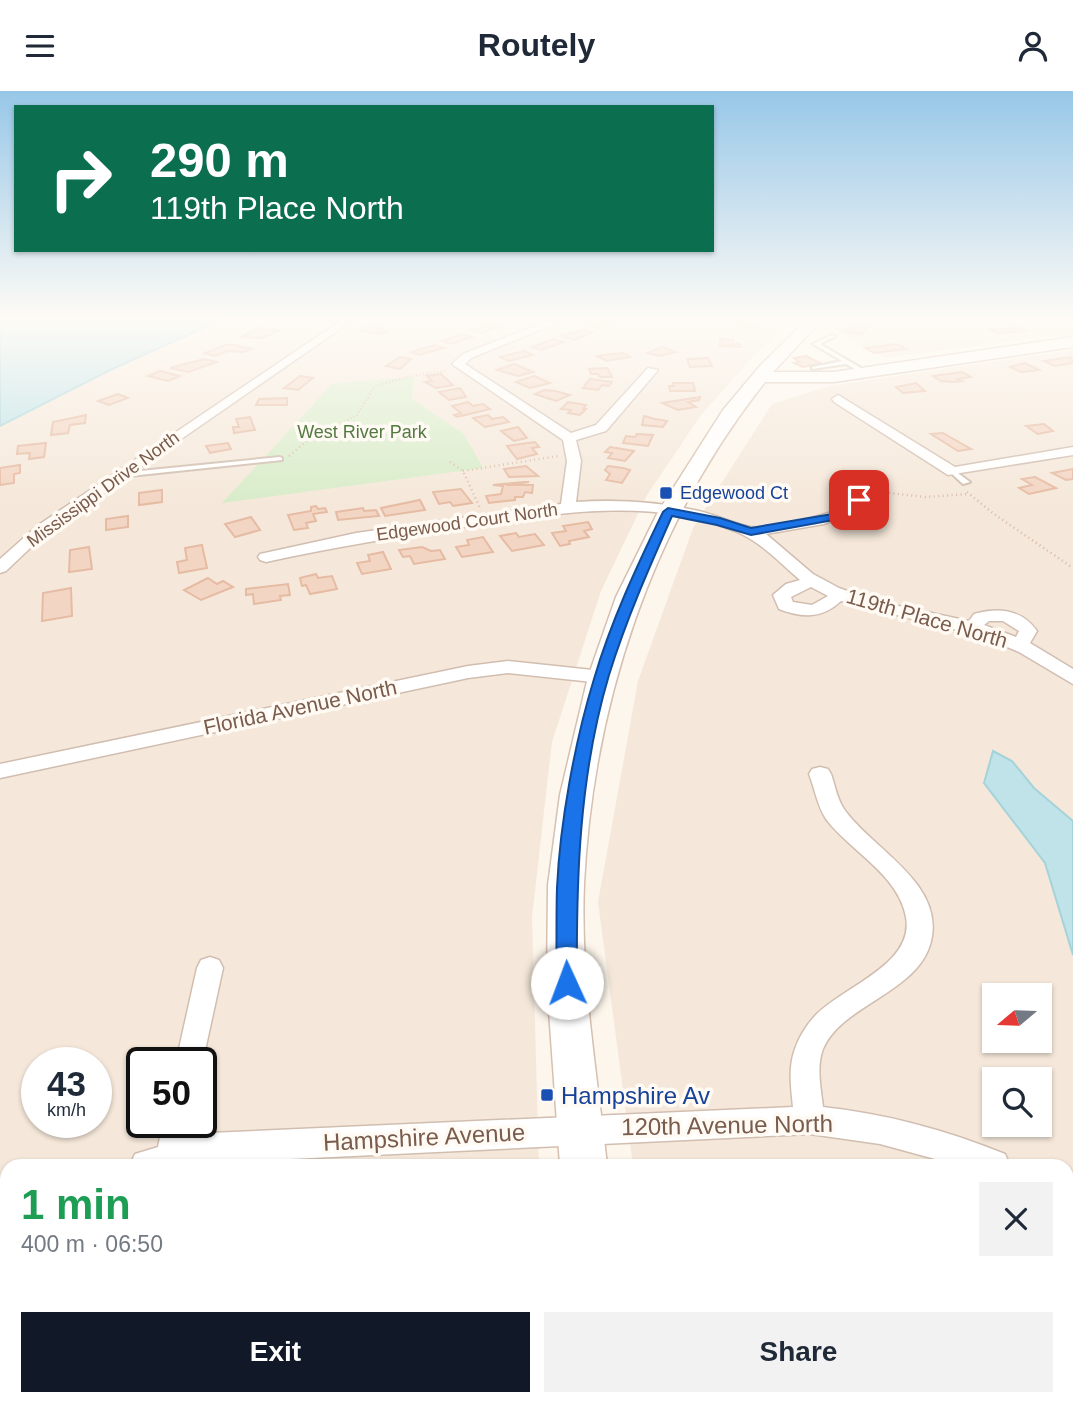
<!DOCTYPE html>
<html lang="en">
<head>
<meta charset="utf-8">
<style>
	body { margin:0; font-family:Arial,sans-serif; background:#f2f2f3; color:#1f2937; height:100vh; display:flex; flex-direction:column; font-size:26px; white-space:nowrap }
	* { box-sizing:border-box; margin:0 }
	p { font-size:23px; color:#747a83 }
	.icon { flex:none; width:38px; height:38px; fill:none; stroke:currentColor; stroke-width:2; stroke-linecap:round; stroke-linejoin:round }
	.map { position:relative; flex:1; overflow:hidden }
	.drawer { position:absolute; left:0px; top:1068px; width:1074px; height:247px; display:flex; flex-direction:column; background:#fff; border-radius:21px 21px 0 0; box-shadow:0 2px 5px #0004 }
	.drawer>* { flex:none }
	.banner { position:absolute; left:14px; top:14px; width:700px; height:147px; border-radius:0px; box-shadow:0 2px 5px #0004; background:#0b6e4f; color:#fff; overflow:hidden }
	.needle { width:46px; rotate:251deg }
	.tools { position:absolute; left:982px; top:892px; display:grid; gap:14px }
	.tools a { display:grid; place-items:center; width:70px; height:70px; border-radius:0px; background:#fff; box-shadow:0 2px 5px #0004; font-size:35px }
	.speed { position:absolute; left:21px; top:956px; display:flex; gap:14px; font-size:35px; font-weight:700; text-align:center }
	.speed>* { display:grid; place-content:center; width:91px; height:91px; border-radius:50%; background:#fff; box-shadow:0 2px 5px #0004; line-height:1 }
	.speed small { font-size:18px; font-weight:400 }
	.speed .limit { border:4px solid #111; border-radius:10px; background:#fff; color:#111 }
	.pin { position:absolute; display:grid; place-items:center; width:60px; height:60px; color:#fff; margin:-30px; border-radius:14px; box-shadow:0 4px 10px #0006 }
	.me { position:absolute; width:77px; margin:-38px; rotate:358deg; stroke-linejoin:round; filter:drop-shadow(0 0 5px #0008) }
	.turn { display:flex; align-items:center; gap:24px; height:147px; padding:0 21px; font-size:32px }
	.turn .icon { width:91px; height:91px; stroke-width:2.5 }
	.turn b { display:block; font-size:49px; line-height:60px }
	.round { display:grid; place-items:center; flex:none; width:74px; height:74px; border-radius:0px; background:#f2f2f3 }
	.headline { display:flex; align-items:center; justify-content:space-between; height:119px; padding:0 21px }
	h1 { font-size:42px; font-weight:600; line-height:52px; color:#1e9e55 }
	.cta { display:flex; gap:14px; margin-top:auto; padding:14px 21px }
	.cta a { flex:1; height:80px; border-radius:0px; background:#111827; color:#fff; font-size:28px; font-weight:600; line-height:80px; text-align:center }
	.cta a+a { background:#f2f2f3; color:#1f2937 }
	header { display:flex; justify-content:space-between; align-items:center; height:91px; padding:0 21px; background:#fff; font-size:32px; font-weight:600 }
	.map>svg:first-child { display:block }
</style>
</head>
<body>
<header><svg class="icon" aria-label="menu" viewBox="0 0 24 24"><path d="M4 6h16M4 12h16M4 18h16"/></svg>Routely<svg class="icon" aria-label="person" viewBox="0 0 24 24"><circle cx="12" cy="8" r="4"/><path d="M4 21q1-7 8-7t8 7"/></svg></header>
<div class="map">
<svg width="1073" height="1314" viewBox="0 0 1073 1314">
	<rect width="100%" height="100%" fill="#fdf6ec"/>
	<!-- residential -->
	<g fill="#f5e8da" fill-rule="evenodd">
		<path d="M221 229H794L760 258 701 324 647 404 601 500 552 651 532 826 539 1074H7V1307H550L551 1314H0V335L110 279ZM37 971H96V1031H37ZM142 971H201V1031H142Z"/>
		<path d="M827 229H1073V242L885 267 822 233Z"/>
		<path d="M1073 259V1314H665L664 1307H1068V1074H633L598 811 638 590 693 437 772 313 829 295ZM994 905H1040V950H994ZM994 989H1040V1034H994Z"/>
	</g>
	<!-- green -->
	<path fill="#d8ecc9" d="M414 286 412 308 464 343 483 377 222 412 332 293Z"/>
	<!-- water -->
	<g fill="#bfe3e8" stroke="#a5d3da" stroke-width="2">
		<path d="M0 229H221L110 279 0 335Z"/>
		<path d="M993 660 1012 670 1034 697 1073 730V864L1045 772 984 692Z"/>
	</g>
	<!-- building -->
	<g fill="#f3d5c3" stroke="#e6bba3" stroke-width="2">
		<path d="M607 229 619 231 602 238 586 234Z"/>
		<path d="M741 229H754L750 232 759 234 752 237 733 232Z"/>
		<path d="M489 233 499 235 481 242 472 239Z"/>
		<path d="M855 233 869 235 862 243 841 240 845 237 852 238Z"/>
		<path d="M368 235 383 237 379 240H389L380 243 361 240Z"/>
		<path d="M257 237 271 239H281L262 247 241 246Z"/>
		<path d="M1020 237 1027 240 998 242 988 238Z"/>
		<path d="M582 239 593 241 575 249 561 245Z"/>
		<path d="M462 243 472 246 451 253 442 250Z"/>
		<path d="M554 248 564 251 541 259 532 256Z"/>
		<path d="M720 248 733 249V253H740L741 256 720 255Z"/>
		<path d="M897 253 906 258 874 262 865 257Z"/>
		<path d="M225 254H234L252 258 244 261 227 260 215 265 205 262Z"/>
		<path d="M435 254 444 257 419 264 411 261Z"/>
		<path d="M662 256 676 261 659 265 647 262Z"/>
		<path d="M524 260 533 264 509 270 500 266Z"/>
		<path d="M623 262 630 266 607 270 597 265Z"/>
		<path d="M806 265 822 273 803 276 794 272 800 271 794 267Z"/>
		<path d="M400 266 411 268 400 278 386 275Z"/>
		<path d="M1071 266 1073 272 1055 275 1044 270Z"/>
		<path d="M708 267 712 275 690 276 687 268Z"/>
		<path d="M204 268 217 271 188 281 170 277Z"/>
		<path d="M1025 272 1039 279 1021 281 1010 276Z"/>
		<path d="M514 273 533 281 518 285 497 279Z"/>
		<path d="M607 277 612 286H600L598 283H591L589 278Z"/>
		<path d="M160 280 180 285 168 290 148 285Z"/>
		<path d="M962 281 971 286 958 288 962 290 954 291 941 290 933 285Z"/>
		<path d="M441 283 453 294 436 297 425 291 432 290 427 285Z"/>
		<path d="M300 285 313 287 298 299 284 297Z"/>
		<path d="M534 285 550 292 530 297 516 291Z"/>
		<path d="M590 288 612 291 609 295 602 294 598 299 583 297Z"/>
		<path d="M673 292H693L695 300H670L669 295H674Z"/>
		<path d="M916 292 925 300 903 302 896 296Z"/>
		<path d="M460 297 466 306 449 309 439 301Z"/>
		<path d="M544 299 555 300 570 304 556 310 535 303Z"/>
		<path d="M118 303 128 307 109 314 98 310Z"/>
		<path d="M700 306 699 309 688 311 696 316 678 319 662 312Z"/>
		<path d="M287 307V314H256L259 308Z"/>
		<path d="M468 311 473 315 483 313 490 318 457 326 454 324 461 322 452 315Z"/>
		<path d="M568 311 586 314 583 318H586L580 324 568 322 571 319 561 318Z"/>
		<path d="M86 324 85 332 70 334 68 342 51 344 53 331Z"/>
		<path d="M488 324 492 328 503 326 509 331 485 336 473 327Z"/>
		<path d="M644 325 655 328 667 330 663 336 642 334Z"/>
		<path d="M250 326 255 339 234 342 233 336H239L236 328Z"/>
		<path d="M1044 333 1053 340 1038 343 1026 335Z"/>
		<path d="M518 336 527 347 514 350 501 340Z"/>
		<path d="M943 342 971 358 958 360 931 343Z"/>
		<path d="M637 343 653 344 648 355 623 352 626 345 635 346Z"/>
		<path d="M535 351 539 356 532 357 537 363 517 368 507 355Z"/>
		<path d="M46 352 44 366 29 368 30 362 17 363 18 355Z"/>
		<path d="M228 352 231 358 210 362 206 355Z"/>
		<path d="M610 356 634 360 625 370 608 367 612 362 605 361Z"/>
		<path d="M20 374V382L14 383V392L0 394V377Z"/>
		<path d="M526 375 538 385 509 386 504 378Z"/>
		<path d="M608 375 623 377 630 379 622 392 606 389 610 383 605 379Z"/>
		<path d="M1073 378V388L1066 389 1052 382Z"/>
		<path d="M1035 386 1056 397 1029 403 1019 397 1032 394 1022 388Z"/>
		<path d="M524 391H529L506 394H533L532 402 525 401 523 406H515V409L489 412 486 405 501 403 503 395 493 394Z"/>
		<path d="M461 398 472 412 453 415 450 411 439 413 433 401Z"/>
		<path d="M162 399V411L139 414V402Z"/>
		<path d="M420 409 425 419 385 425 381 417Z"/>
		<path d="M316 415 318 418 325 417 327 421 313 423 316 430 306 432 308 437 294 439 288 424 311 420V416Z"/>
		<path d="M363 417 364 420 376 419 379 425 338 429 336 421Z"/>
		<path d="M128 425V436L106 439V428Z"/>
		<path d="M251 426 260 439 235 446 225 433Z"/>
		<path d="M588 431 592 438 584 440 589 446 569 450 570 453 560 455 552 442 566 440 563 435Z"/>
		<path d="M516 442 519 446 535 443 544 454 512 460 500 445Z"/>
		<path d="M483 446 493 461 462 466 456 456 469 454 467 449Z"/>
		<path d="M202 454 207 477 179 482 177 471 187 469 185 457Z"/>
		<path d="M89 456 92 478 69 481 70 459Z"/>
		<path d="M422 456 431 460 440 459 445 468 414 473 410 465 403 466 399 459Z"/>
		<path d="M383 461 391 478 362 483 357 472 370 470 368 464Z"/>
		<path d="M316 483 318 487 332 485 337 498 310 503 306 494 302 495 300 487Z"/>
		<path d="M208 487 217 493 223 490 233 496 201 509 184 499Z"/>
		<path d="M288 493 290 504 280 505 281 509 254 513 253 503 246 504V498Z"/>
		<path d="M71 497 72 525 42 530 43 502Z"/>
	</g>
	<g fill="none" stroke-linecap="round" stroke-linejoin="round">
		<defs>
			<g id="service">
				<path d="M831 244 836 245 820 253 866 280V282H862L846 273 812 278V276L842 270 813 253Z"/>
				<path d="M280 366 282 367V369L120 386 116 384 120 382Z"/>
				<path d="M951 380H955L970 391 963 393 951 382Z"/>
			</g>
			<g id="minor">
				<path d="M342 229H353L47 441 6 480 0 482V468L37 435Z"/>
				<path d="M551 229H564L471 267 465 273 571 342 596 334 648 277 658 279 606 340 576 349 581 370 576 411C617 408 659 411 699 420 716 424 734 433 750 436 770 439 831 423 849 414V400L838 388 840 385H850L865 403 861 419 824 433 766 443 813 483 839 497 875 510 969 530 974 523C999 516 1021 518 1037 540L1030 552 1073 578V593L1019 561 981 545 841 510C822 528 802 527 779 518L773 504 786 493 800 489C779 471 762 452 737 441 652 405 558 422 470 435 401 445 334 456 266 471L260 469 258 466 260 463 356 442 561 413 567 370 563 349 452 273 463 263ZM811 496 828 505 812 514 793 511 791 506ZM989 530H1003L1019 540 1016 546 984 534Z"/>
				<path d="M794 229H815L817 231 812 234Z"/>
				<path d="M838 304 955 376 1073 356V364L948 384 834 311 832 308Z"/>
				<path d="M508 570 602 580 612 586 602 592 508 582 468 587 0 687V673L468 575Z"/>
				<path d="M820 676 828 678 831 683C835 694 837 708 844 718 870 756 941 790 932 845 924 901 842 912 823 958 816 976 821 998 823 1016 887 1023 946 1039 1005 1063L1010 1074H957L880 1053 810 1043 209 1072 199 1074H130L135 1063 158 1056 163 1031H193L190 1047 209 1042 793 1016C791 997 788 976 795 958 799 946 806 935 814 926 841 896 915 874 906 826 898 783 850 760 826 728 817 714 815 698 809 683L812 678Z"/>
				<path d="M210 866 219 869 223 877 201 978V971H176L197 877 201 869Z"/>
				<path d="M1068 1095 1073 1097V1131L1068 1129Z"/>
				<path d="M7 1103V1135L0 1137V1105Z"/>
			</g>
			<g id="secondary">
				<path d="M806 229H822L773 281H834L1073 246V256L834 291H765C652 433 593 613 584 793 580 886 597 982 607 1074H560L547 892 548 794 560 704 588 586 616 506 658 421 723 319 760 275Z"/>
				<rect x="578" y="1307" width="56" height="7"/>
			</g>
		</defs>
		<!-- service casing -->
		<use href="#service" stroke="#d1beb0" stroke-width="4"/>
		<!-- minor casing -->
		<use href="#minor" stroke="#d1beb0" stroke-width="3"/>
		<!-- secondary casing -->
		<use href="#secondary" stroke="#d6c0b0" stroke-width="3"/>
		<!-- path-far1 -->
		<path stroke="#d9b8a5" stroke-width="2" stroke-dasharray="1 2.5" stroke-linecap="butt" d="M307 350 357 324 375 295 412 285 446 280"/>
		<!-- path -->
		<g stroke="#d9b8a5" stroke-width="2.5" stroke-dasharray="1 3.5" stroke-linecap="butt">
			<path d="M289 365 309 348"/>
			<path d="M450 371 463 380 480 417"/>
			<path d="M463 380 558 365"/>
			<path d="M871 400 925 406 968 403"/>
			<path d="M967 401 994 423 1073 477"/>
		</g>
		<!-- service -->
		<use href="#service" fill="#fff" fill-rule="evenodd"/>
		<!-- minor -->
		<use href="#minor" fill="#fff" fill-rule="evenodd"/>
		<!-- secondary -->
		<use href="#secondary" fill="#fff" fill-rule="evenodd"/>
	</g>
	<!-- sky -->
	<linearGradient id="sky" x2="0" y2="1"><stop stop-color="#97c7e8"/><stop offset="0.55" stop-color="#fefbf6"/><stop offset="1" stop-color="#fefbf6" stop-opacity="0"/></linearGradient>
	<rect width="1073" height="413" fill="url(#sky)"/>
	<!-- route -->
	<path fill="#1a73e8" stroke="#114b97" stroke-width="2" d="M859 405 864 409 860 418 839 428 751 444 717 434 672 425C649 477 626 529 609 584 579 684 576 789 577 892L574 898 567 901 559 898 556 892C557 861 556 828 557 797 560 731 575 650 594 588 611 530 637 475 663 421L668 417 720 427 751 437 832 423 851 414 855 406Z"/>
	<!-- markers -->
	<g fill="#1a4fb4" stroke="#fffaf3" stroke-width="2.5">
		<rect x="659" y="395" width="14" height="14" rx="3.5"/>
		<rect x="540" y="997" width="14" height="14" rx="3.5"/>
	</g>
	<g text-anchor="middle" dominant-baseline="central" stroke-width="7" stroke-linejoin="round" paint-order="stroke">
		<!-- far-park labels -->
		<g font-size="18" fill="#537a41" stroke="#fffaf3">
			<text x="362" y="341">West River Park</text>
		</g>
		<!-- far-street labels -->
		<g font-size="18" fill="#7a5c4d" stroke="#fffaf3">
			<text transform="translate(103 398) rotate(-36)">Mississippi Drive North</text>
			<text transform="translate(467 431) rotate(-8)">Edgewood Court North</text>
		</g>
		<!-- far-transit labels -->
		<g font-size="18" fill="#164399" stroke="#fffaf3" text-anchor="start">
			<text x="680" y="402">Edgewood Ct</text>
		</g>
		<!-- street labels -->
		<g font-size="21" fill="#7a5c4d" stroke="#fffaf3">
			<text transform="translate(927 527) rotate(16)">119th Place North</text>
			<text transform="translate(300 616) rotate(-12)">Florida Avenue North</text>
		</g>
		<!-- near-transit labels -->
		<g font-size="24" fill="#164399" stroke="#fffaf3" text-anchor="start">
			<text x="561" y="1004">Hampshire Av</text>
		</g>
		<!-- near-street labels -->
		<g font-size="24" fill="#7a5c4d" stroke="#fffaf3">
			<text transform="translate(727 1034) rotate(-1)">120th Avenue North</text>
			<text transform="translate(424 1046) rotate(-3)">Hampshire Avenue</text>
		</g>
	</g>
</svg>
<div class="tools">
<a><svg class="needle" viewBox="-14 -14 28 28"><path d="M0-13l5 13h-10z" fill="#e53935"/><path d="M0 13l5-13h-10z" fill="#747a83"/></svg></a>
<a><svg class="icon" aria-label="search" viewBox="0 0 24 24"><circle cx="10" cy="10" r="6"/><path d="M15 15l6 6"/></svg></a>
</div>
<div class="speed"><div>43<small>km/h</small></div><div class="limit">50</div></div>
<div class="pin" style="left:859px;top:409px;background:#d93025"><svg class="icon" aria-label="arrive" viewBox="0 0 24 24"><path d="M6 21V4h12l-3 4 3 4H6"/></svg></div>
<svg class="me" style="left:567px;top:892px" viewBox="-20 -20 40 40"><circle r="19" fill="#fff"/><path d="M0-13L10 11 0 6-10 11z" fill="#1a73e8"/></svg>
<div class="banner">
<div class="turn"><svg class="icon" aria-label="right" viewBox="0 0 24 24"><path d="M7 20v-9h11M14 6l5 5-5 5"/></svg><div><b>290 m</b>119th Place North</div></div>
</div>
<section class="drawer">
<div class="headline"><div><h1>1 min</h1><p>400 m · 06:50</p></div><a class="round"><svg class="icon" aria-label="close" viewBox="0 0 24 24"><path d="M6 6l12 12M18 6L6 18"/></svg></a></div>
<div class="cta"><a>Exit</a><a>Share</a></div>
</section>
</div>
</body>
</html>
